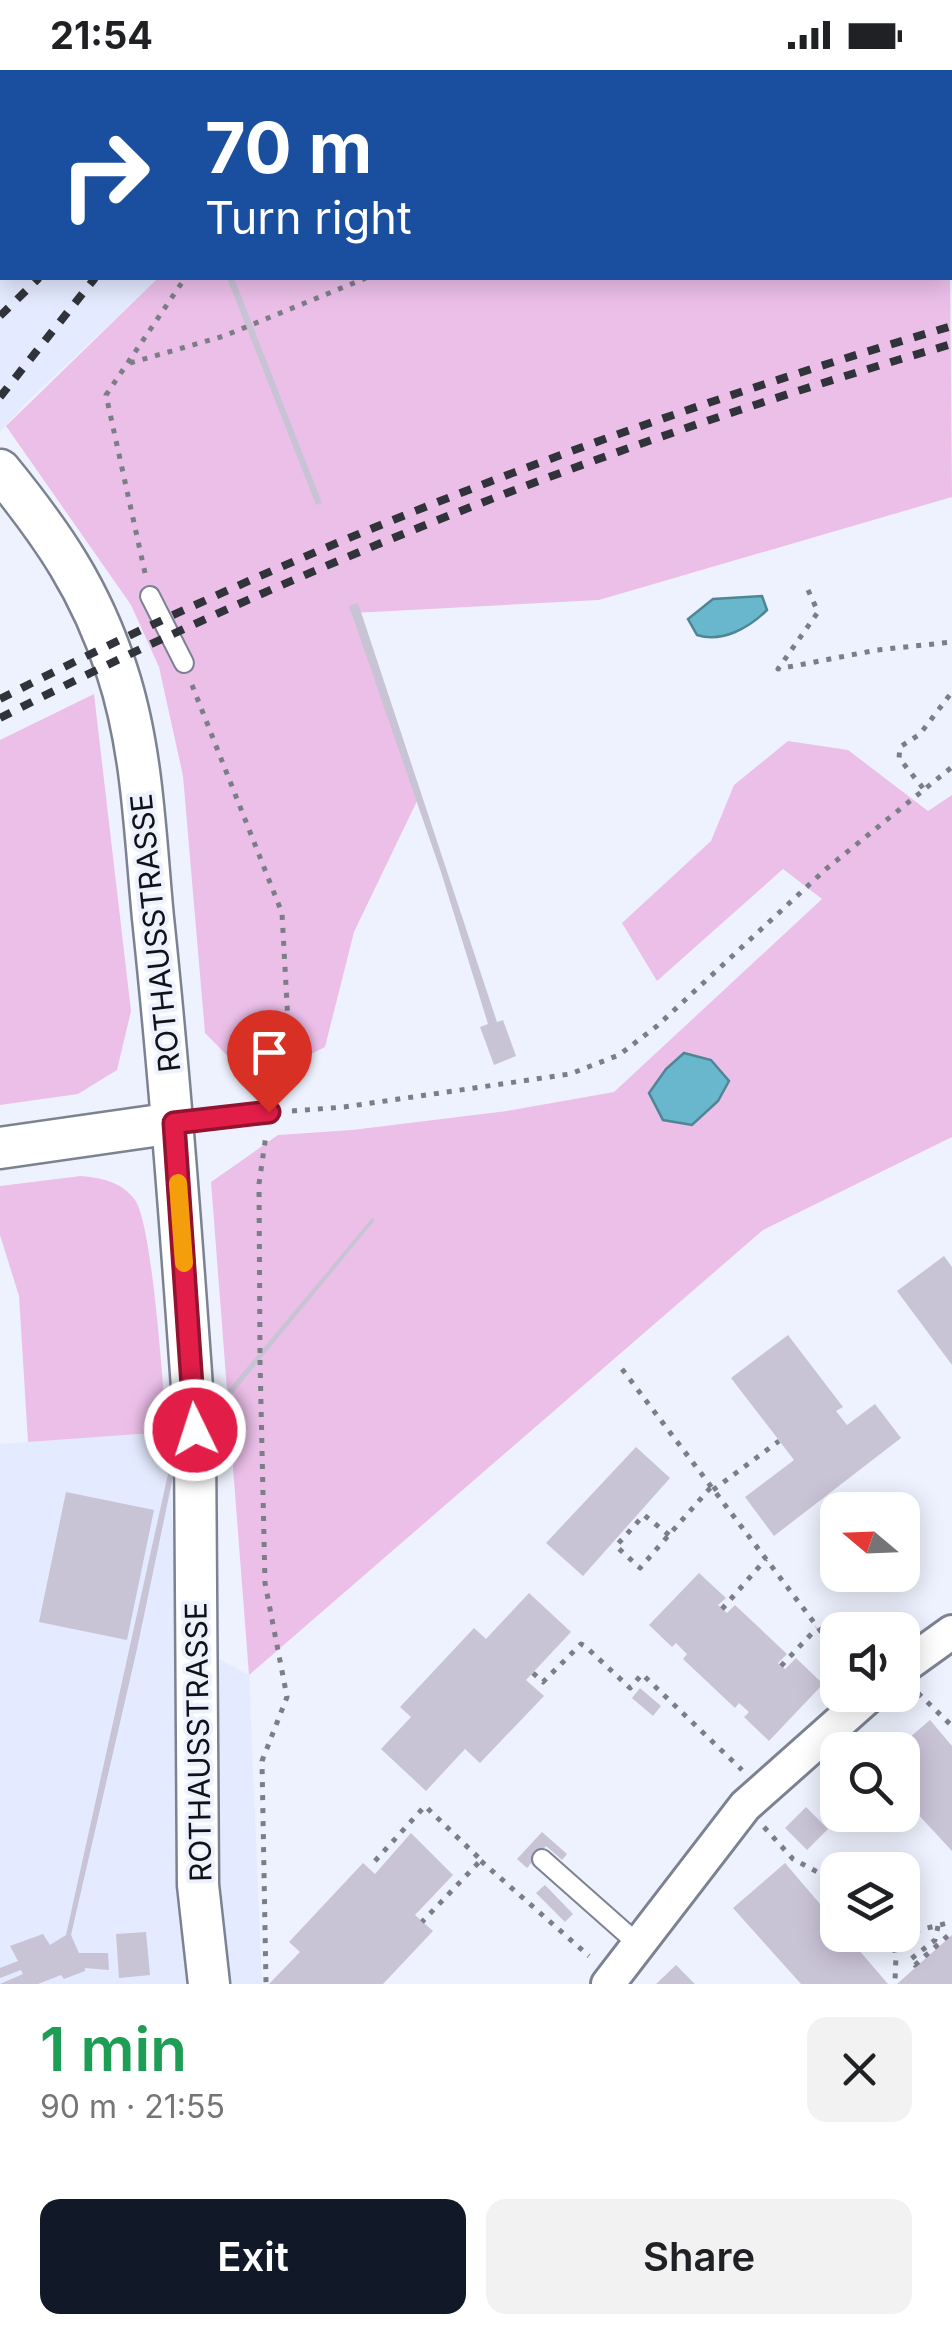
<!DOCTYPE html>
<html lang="en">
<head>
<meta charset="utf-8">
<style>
	body { margin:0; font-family:Inter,sans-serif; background:#f2f2f2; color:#202124; height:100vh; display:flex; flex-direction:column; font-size:38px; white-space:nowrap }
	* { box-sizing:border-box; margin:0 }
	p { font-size:32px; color:#757577 }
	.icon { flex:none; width:55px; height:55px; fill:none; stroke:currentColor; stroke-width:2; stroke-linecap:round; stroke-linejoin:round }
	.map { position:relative; height:1914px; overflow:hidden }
	.side { display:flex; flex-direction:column; background:#fff; flex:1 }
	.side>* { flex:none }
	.hud { position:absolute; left:0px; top:0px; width:952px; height:210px; box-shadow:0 5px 25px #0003; background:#1a4fa0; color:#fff; overflow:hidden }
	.needle { width:65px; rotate:289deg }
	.fabs { position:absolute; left:820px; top:1422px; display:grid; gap:20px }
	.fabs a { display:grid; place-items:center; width:100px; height:100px; border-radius:20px; background:#fff; box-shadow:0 5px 25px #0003; font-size:50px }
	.pin { position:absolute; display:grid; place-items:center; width:85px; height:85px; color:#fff; margin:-102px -42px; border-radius:50% 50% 50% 0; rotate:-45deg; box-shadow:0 0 10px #0007 }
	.pin .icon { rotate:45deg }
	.me { position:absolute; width:110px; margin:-55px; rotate:356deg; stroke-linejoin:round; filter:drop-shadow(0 0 8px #0008) }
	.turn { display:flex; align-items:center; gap:35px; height:210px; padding:0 40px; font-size:45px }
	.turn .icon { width:130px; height:130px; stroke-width:2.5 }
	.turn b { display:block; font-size:70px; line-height:85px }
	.round { display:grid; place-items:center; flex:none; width:105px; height:105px; border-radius:20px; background:#f2f2f2 }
	.summary { display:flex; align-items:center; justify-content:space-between; height:170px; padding:0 40px }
	h1 { font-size:60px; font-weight:600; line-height:75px; color:#1e9e55 }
	.button { display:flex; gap:20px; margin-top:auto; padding:20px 40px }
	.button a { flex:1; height:115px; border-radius:20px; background:#111827; color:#fff; font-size:40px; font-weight:600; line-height:115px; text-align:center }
	.button a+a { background:#f2f2f2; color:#202124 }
	.status { display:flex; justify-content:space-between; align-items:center; height:70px; padding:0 50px; background:#fff; direction:ltr }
	.status svg { height:28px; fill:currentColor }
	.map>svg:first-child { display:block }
</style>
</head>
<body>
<div class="status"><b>21:54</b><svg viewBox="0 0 49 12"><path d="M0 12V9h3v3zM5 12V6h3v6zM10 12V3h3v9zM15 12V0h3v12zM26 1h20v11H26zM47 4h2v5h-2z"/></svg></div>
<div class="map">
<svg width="952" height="1914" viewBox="0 0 952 1914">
	<rect width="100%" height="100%" fill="#eef2fe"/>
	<!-- built -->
	<g fill="#e4eaff">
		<path d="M0 0H365L2 2V208H158L26 333 0 362Z"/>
		<path d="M167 1362 179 1567 249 1605 262 1914H0V1374Z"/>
	</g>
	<!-- green -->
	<g fill="#ecbfe9">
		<path d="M950 196 952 427 599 530 353 543 417 731 354 862 325 977 254 1013 205 963 183 706 159 597 131 535 6 356 158 208H950Z"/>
		<path d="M94 624 131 941 117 1000 78 1024 0 1035V670Z"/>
		<path d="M788 671 848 680 928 741 952 725V1067L763 1160 249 1605 211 1112 278 1065 352 1060 507 1041 614 1022 822 829 783 799 657 911 622 853 711 771 734 715Z"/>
		<path d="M81 1106C102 1108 122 1112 135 1130 153 1156 163 1321 167 1362L28 1372 19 1226 0 1165V1116Z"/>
	</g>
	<!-- water -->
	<g fill="#68b7cc" stroke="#4e8696" stroke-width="2.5">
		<path d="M762 526 767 540C749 558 722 573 697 565L688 549 713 529Z"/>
		<path d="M684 983 711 990 729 1011 718 1031 692 1055 663 1050 649 1023 666 999Z"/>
	</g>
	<!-- building -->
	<g fill="#c9c3d6">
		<path d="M227 208H234L322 433 316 435Z"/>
		<path d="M358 533 497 952 503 950 516 986 494 995 480 957 488 954 441 802 349 536Z"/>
		<path d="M372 1148 375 1150 171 1398 174 1402 137 1579 71 1865 79 1883H108L109 1900 85 1898V1901L64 1909 61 1905 38 1914H0L23 1904 21 1900 0 1908V1898L18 1891 10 1876 43 1864 50 1875 66 1865 168 1404 163 1398Z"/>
		<path d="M944 1186 952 1197V1295L897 1221Z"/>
		<path d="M788 1265 843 1337 836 1341 847 1355 875 1334 901 1368 774 1466 745 1427 794 1390 731 1308Z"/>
		<path d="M636 1377 670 1408 583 1506 546 1473Z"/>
		<path d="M66 1422 154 1440 127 1570 39 1552Z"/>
		<path d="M699 1503 726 1528 718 1535 727 1543 735 1535 787 1584 778 1593 781 1596 785 1599 796 1588 823 1614 769 1671 744 1647 749 1642 739 1633 735 1638 683 1589 687 1584 676 1573 672 1577 649 1555Z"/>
		<path d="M529 1523 571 1562 526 1610 544 1626 480 1693 465 1679 426 1721 381 1679 411 1647 400 1637 474 1558 486 1569Z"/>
		<path d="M640 1618 661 1636 653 1646 632 1628Z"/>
		<path d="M930 1650 952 1676V1781L902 1727V1680H895Z"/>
		<path d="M806 1737 828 1759 807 1780 785 1758Z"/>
		<path d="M542 1762 567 1784 562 1790 546 1776 527 1798 517 1789Z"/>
		<path d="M411 1763 453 1805 415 1845 433 1861 383 1914H269L300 1882 289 1872 363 1793 375 1804Z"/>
		<path d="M785 1793 838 1855V1865H846L888 1914H801L733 1838Z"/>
		<path d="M545 1815 573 1844 565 1852 536 1823Z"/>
		<path d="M146 1862 150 1905 119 1908 116 1864Z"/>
		<path d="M952 1865V1914H897Z"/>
		<path d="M676 1895 695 1914H656Z"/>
	</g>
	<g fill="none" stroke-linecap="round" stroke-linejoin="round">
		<defs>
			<g id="service">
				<path d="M150 526 184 593"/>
				<path d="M174 1053 269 1042"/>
				<path d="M542 1789 638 1874"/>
			</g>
			<g id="minor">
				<path d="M902 1598 952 1562"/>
				<path d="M608 1914 745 1736 870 1625"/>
			</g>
			<g id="tertiary">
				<path d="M0 400C53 465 91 520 117 601 143 680 145 766 153 848 171 1018 183 1189 195 1360"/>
				<path d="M0 1078 174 1053"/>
				<path d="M195 1369 198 1815 209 1914"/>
			</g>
		</defs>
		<!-- service casing -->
		<use href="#service" stroke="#7d8293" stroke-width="22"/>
		<!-- minor casing -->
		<use href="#minor" stroke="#7d8293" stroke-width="38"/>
		<!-- tertiary casing -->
		<use href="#tertiary" stroke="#7d8293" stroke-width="45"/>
		<!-- path -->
		<g stroke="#7b7e87" stroke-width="5" stroke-dasharray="5 8" stroke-linecap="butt">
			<path d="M760 0 763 2"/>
			<path d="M385 2 388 0"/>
			<path d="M586 2 588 0"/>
			<path d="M950 172 952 174"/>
			<path d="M130 293 224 266 366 208"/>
			<path d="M145 503 106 325 185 208"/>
			<path d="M808 520 818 542 778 599 877 580 952 572"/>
			<path d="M192 615 282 843 288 952 274 1020"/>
			<path d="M923 718 899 688 900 677 920 664 952 622"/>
			<path d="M292 1041 344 1037 570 1004 619 985 657 956 826 799 952 697"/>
			<path d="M260 1283 259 1114 266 1065"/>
			<path d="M260 1290 265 1513 287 1627 262 1691 266 1914"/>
			<path d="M622 1299 838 1584"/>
			<path d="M713 1420 779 1371"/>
			<path d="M669 1465 644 1445 616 1476 640 1498 711 1417"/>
			<path d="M722 1539 766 1489"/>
			<path d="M781 1596 817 1558"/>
			<path d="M533 1603 543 1612 581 1574 585 1576 630 1618 642 1604 742 1700"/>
			<path d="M918 1623 952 1656"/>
			<path d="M764 1757 793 1789 838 1813"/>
			<path d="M375 1791 425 1736 481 1790 422 1852"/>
			<path d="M481 1791 589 1886"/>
			<path d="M832 1843 838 1837"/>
			<path d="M938 1856 935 1870 911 1889 915 1895 952 1862"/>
			<path d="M902 1860 915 1861 952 1852"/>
			<path d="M891 1865 896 1886 895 1911"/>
		</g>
		<!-- service -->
		<use href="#service" stroke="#fff" stroke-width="18"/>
		<!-- minor -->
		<use href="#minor" stroke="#fff" stroke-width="32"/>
		<!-- tertiary -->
		<use href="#tertiary" stroke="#fff" stroke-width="40"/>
		<!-- rail -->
		<g stroke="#30333a" stroke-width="8" stroke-dasharray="12 12" stroke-linecap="butt">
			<path d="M175 2 177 0"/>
			<path d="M246 2 249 0"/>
			<path d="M277 2 280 0"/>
			<path d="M0 177 2 174"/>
			<path d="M0 246 39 208"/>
			<path d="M0 327 95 208"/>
			<path d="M0 629C304 474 625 352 952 256"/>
			<path d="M0 648C304 493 624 369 952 274"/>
		</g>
	</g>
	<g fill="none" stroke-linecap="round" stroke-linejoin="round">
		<defs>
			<path id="route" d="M195 1360 174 1053 269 1042"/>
		</defs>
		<!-- route casing -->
		<use href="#route" stroke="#92132f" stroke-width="25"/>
		<!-- route -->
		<use href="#route" stroke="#e11d48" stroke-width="18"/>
		<!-- slow -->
		<path stroke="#f59e0b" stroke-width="18" d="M178 1113 184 1193"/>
	</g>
	<g text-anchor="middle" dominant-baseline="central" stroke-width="8" stroke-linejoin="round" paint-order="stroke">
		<!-- street labels -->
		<g font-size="30" fill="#101218" stroke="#eef2fe">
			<text transform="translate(155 863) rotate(-96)">ROTHAUSSTRASSE</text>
			<text transform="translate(198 1672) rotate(-91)">ROTHAUSSTRASSE</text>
		</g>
	</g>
</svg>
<div class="fabs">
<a><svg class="needle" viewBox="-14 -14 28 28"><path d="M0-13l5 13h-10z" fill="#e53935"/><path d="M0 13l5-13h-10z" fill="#757577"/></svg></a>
<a><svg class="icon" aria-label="sound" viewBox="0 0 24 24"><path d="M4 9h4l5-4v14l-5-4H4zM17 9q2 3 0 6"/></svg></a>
<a><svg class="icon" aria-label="search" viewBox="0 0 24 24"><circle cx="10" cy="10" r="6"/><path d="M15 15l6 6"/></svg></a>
<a><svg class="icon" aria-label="layers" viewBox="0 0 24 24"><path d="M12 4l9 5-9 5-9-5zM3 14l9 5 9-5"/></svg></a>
</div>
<div class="pin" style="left:269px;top:1042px;background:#d93025"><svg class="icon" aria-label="arrive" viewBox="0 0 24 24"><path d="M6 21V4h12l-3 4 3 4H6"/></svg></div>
<svg class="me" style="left:195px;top:1360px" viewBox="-20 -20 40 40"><circle r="17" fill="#e11d48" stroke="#fff" stroke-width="3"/><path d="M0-11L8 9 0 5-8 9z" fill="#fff"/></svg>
<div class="hud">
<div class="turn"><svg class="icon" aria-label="right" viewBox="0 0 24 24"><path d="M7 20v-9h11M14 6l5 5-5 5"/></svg><div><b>70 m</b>Turn right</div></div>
</div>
</div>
<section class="side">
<div class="summary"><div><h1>1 min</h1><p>90 m · 21:55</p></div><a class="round"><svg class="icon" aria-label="close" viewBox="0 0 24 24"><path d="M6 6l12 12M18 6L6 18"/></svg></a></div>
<div class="button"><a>Exit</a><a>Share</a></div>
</section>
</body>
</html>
